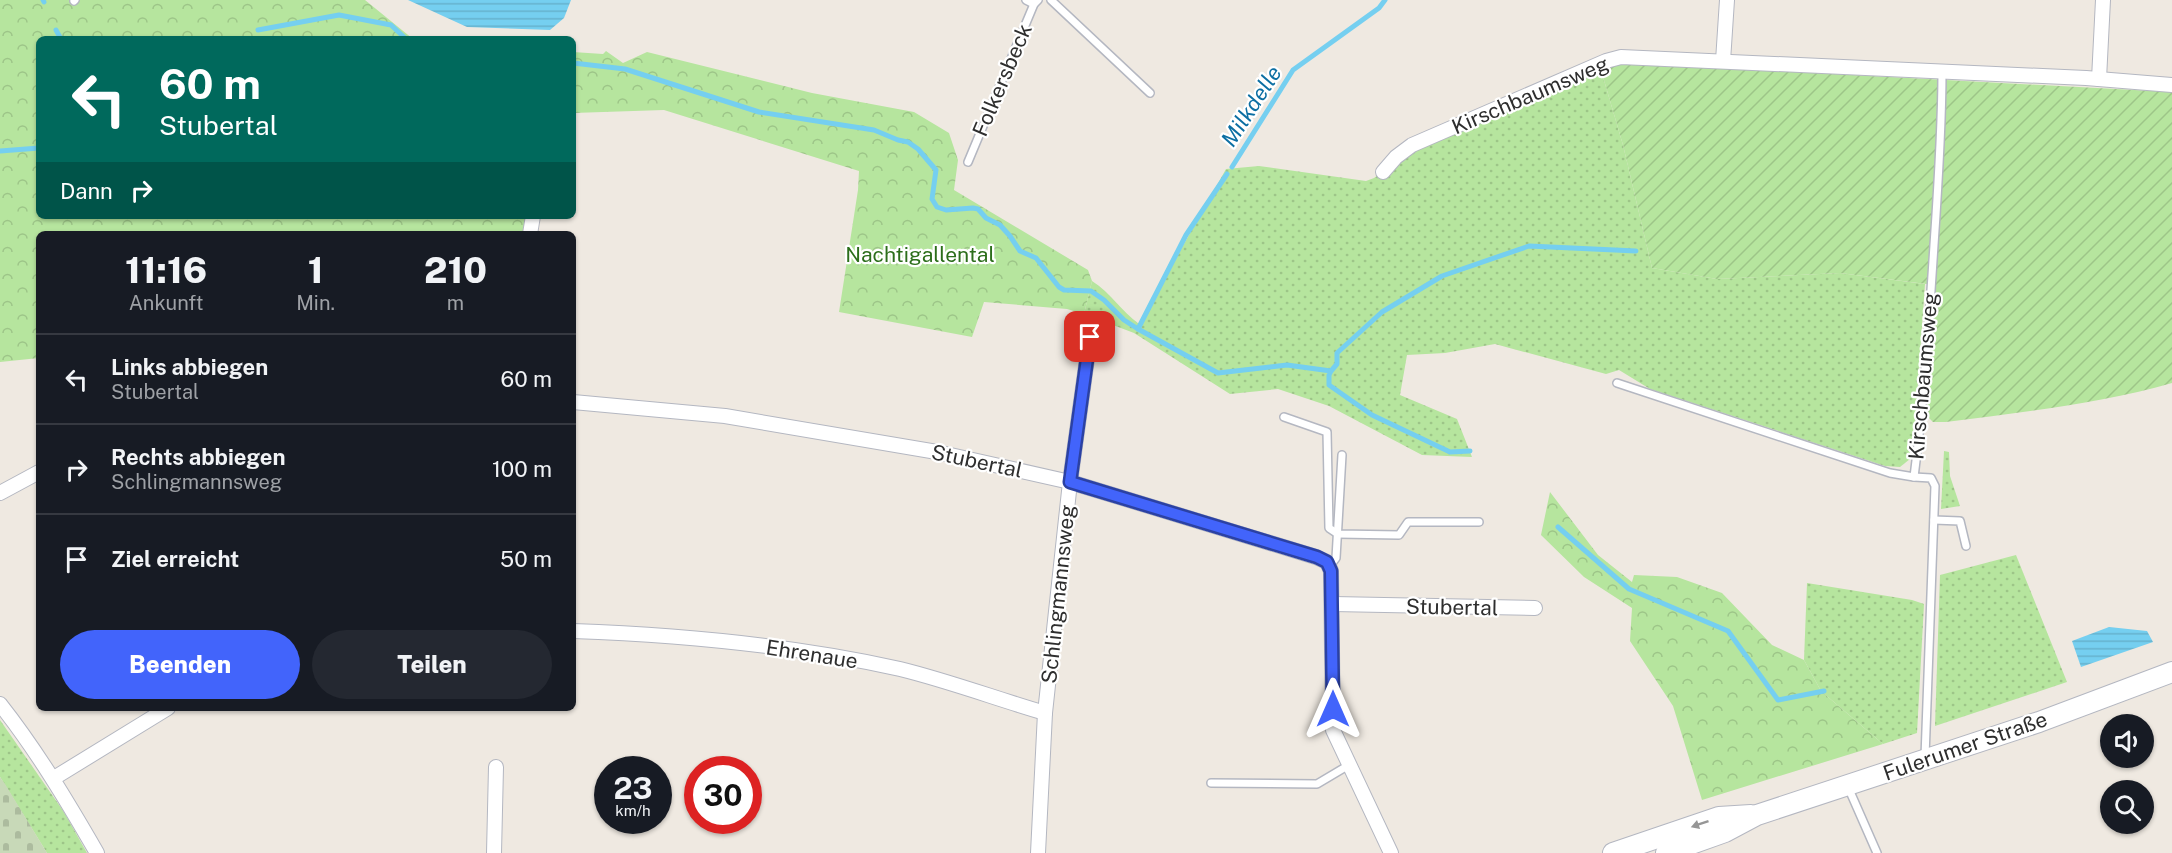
<!DOCTYPE html>
<html lang="de">
<head>
<meta charset="utf-8">
<style>
	body { margin:0; font-family:"Public Sans",sans-serif; background:#242831; color:#f1f3f6; height:100vh; display:flex; flex-direction:column; font-size:22px; white-space:nowrap }
	* { box-sizing:border-box; margin:0 }
	p { font-size:20px; color:#9ea1a6 }
	.icon { flex:none; width:33px; height:33px; fill:none; stroke:currentColor; stroke-width:2; stroke-linecap:round; stroke-linejoin:round }
	.map { position:relative; flex:1; overflow:hidden }
	.panel { position:absolute; left:36px; top:231px; width:540px; height:480px; display:flex; flex-direction:column; background:#171b24; border-radius:9px; box-shadow:0 2px 4px #0004 }
	.panel>* { flex:none }
	.guide { position:absolute; left:36px; top:36px; width:540px; height:183px; border-radius:9px; box-shadow:0 2px 4px #0004; background:#00695c; color:#fff; overflow:hidden }
	.tools { position:absolute; left:2100px; top:714px; display:grid; gap:12px }
	.tools a { display:grid; place-items:center; width:54px; height:54px; border-radius:50%; background:#171b24; box-shadow:0 2px 4px #0004; font-size:30px }
	.speed { position:absolute; left:594px; top:756px; display:flex; gap:12px; font-size:30px; font-weight:700; text-align:center }
	.speed>* { display:grid; place-content:center; width:78px; height:78px; border-radius:50%; background:#171b24; box-shadow:0 2px 4px #0004; line-height:1 }
	.speed small { font-size:15px; font-weight:400 }
	.speed .limit { border:9px solid #d22; background:#fff; color:#111 }
	.pin { position:absolute; display:grid; place-items:center; width:51px; height:51px; color:#fff; margin:-26px; border-radius:12px; box-shadow:0 3px 9px #0006 }
	.me { position:absolute; width:66px; margin:-33px; rotate:0deg; stroke-linejoin:round; filter:drop-shadow(0 0 4px #0008) }
	.turn { display:flex; align-items:center; gap:21px; height:126px; padding:0 24px; font-size:27px }
	.turn .icon { width:78px; height:78px; stroke-width:2.5 }
	.turn b { display:block; font-size:42px; line-height:51px }
	.then { display:flex; align-items:center; height:57px; padding:0 24px; background:#0003; gap:12px; font-size:22px }
	.eta { display:flex; justify-content:space-evenly; align-items:center; height:102px; text-align:center }
	.eta b { font-size:36px; font-weight:800; line-height:42px }
	.primary-button { display:flex; gap:12px; margin-top:auto; padding:12px 24px }
	.primary-button a { flex:1; height:69px; border-radius:36px; background:#4264fb; color:#fff; font-size:24px; font-weight:800; line-height:69px; text-align:center }
	.primary-button a+a { background:#242831; color:#f1f3f6 }
	ul { padding:0; list-style:none }
	li { display:flex; align-items:center; gap:18px; height:90px; padding:0 24px; border-top:2px solid #363941 }
	li div { flex:1 }
	li b { display:block; font-size:22px }
	li em { font-style:normal }
	.map>svg:first-child { display:block }
</style>
</head>
<body>
<div class="map">
<svg width="2172" height="853" viewBox="0 0 2172 853">
	<defs>
		<pattern id="grass-dots" width="8" height="8" patternUnits="userSpaceOnUse" patternTransform="scale(1.5)"><rect width="8" height="8" fill="#b6e59e"/><path d="M2 2h.1M6 6h.1" fill="none" stroke="#9dc588" stroke-width="1.8" stroke-linecap="round"/></pattern>
		<pattern id="forest-crowns" width="20" height="18" patternUnits="userSpaceOnUse" patternTransform="scale(1.5)"><rect width="20" height="18" fill="#b6e59e"/><path d="M2 6a3 3 0 1 1 6 0M12 15a3 3 0 1 1 6 0" fill="none" stroke="#9dc588"/></pattern>
		<pattern id="cemetery-stones" width="16" height="16" patternUnits="userSpaceOnUse" patternTransform="scale(1.5)"><rect width="16" height="16" fill="#c8d9b8"/><path d="M2 7V4a2 2 0 0 1 4 0v3zM10 15v-3a2 2 0 0 1 4 0v3z" fill="#acbb9e"/></pattern>
		<pattern id="garden-furrows" width="10" height="10" patternUnits="userSpaceOnUse" patternTransform="scale(1.5)"><rect width="10" height="10" fill="#b6e59e"/><path d="M-1 1l2-2M0 10L10 0M9 11l2-2" fill="none" stroke="#9dc588"/></pattern>
		<pattern id="water-rules" width="6" height="5" patternUnits="userSpaceOnUse" patternTransform="scale(1.5)"><rect width="6" height="5" fill="#75cff0"/><path d="M0 2.5h6" fill="none" stroke="#66b2ce"/></pattern>
	</defs>
	<rect width="100%" height="100%" fill="#efe9e1"/>
	<!-- grass -->
	<g fill="url(#grass-dots)">
		<path d="M1601 70 1623 145 1652 268 1717 279 1840 273 1925 284 1915 425 1910 459 1900 467 1885 466 1650 389 1619 370 1606 374 1495 344 1445 353 1407 355 1400 395 1457 419 1472 457 1422 455 1329 406 1278 389 1230 394 1134 333 1084 314 1092 281C1110 292 1121 311 1139 324L1226 169 1259 166 1366 181 1374 178 1410 152Z"/>
		<path d="M1944 451 1949 452 1950 476 1960 506 1941 509Z"/>
		<path d="M2016 555 2067 682 1935 726 1940 575Z"/>
		<path d="M1807 583 1912 600 1924 604 1917 733 1883 744 1821 691 1804 660Z"/>
		<path d="M0 720 64 812 87 853H47L0 777Z"/>
	</g>
	<!-- forest -->
	<g fill="url(#forest-crowns)">
		<path d="M0 0H365L413 39H39V216H526L523 234H39V358L0 362Z"/>
		<path d="M606 51 623 63 647 52 812 93 914 112 949 133 958 160 954 190 1088 270 1092 281 1084 314 1067 309 984 302 972 337 839 312 858 190 859 171 664 110 573 113V52L603 54Z"/>
		<path d="M1550 492 1598 555 1632 582 1634 575 1677 577 1722 593 1772 645 1804 660 1821 691 1883 744 1702 800 1673 706 1630 641 1632 608 1584 577 1541 535Z"/>
	</g>
	<!-- cemetery -->
	<path fill="url(#cemetery-stones)" d="M0 777 5 784 47 853H0Z"/>
	<!-- garden -->
	<path fill="url(#garden-furrows)" d="M1626 63 2172 92V383C2099 404 2021 412 1946 422H1933L1927 416 1934 285 1840 273 1717 279 1652 268 1623 145 1601 70Z"/>
	<!-- water -->
	<g fill="url(#water-rules)">
		<path d="M408 0H571L564 18 550 30 467 27Z"/>
		<path d="M2109 627 2147 631 2153 642 2081 667 2072 641Z"/>
	</g>
	<g fill="none" stroke-linecap="round" stroke-linejoin="round">
		<!-- stream -->
		<g stroke="#75cff0" stroke-width="5">
			<path d="M43 0 44 2"/>
			<path d="M56 30 61 39"/>
			<path d="M258 30 339 15 391 25 406 39"/>
			<path d="M573 63 625 69 759 112 874 130 898 140 908 142 918 149 936 170 932 199 937 207 946 210 973 208 978 209 986 218 1000 225 1010 236 1020 251 1036 258 1059 287 1064 290 1091 291 1104 300 1124 320 1138 329 1218 373 1287 365 1331 371 1329 375V385L1372 415 1450 452 1470 451"/>
			<path d="M0 151 39 148"/>
			<path d="M1232 167 1293 70 1379 8 1385 0"/>
			<path d="M1138 329 1186 235 1227 174"/>
			<path d="M1331 371 1337 364V353L1382 312 1442 276 1529 246 1636 251"/>
			<path d="M1558 527 1629 589 1728 631 1778 700 1824 691"/>
		</g>
		<defs>
			<g id="lane">
				<path d="M1026 0 1034 4"/>
				<path d="M1051 0 1150 93"/>
				<path d="M74 1 75 0"/>
				<path d="M968 162 1034 4 1038 0"/>
				<path d="M1617 383 1890 473 1914 477C1924 400 1929 322 1934 245 1938 187 1942 129 1942 72"/>
				<path d="M1284 417 1327 432 1329 528 1338 534 1399 535 1408 522H1479"/>
				<path d="M1914 477 1931 478 1935 486 1925 757"/>
				<path d="M1934 520 1960 521 1966 546"/>
				<path d="M1329 567 1336 558 1342 455"/>
				<path d="M1211 783 1317 784 1349 765"/>
				<path d="M1848 787 1877 853"/>
			</g>
			<g id="street">
				<path d="M1723 61 1727 0"/>
				<path d="M2099 79 2103 0"/>
				<path d="M1383 172 1396 157 1412 145 1606 61 1621 57 2086 78 2172 85"/>
				<path d="M530 234 533 216"/>
				<path d="M573 402 725 416 937 452 1070 482 1316 557 1327 562 1331 571 1333 730 1391 853"/>
				<path d="M0 493 39 472"/>
				<path d="M1333 604 1535 608"/>
				<path d="M573 631C683 635 793 645 900 669 949 681 997 699 1045 713"/>
				<path d="M0 704C37 751 67 801 97 853"/>
				<path d="M54 778 168 708"/>
				<path d="M494 853 496 767"/>
				<path d="M1038 853 1045 713 1070 482 1090 337"/>
			</g>
			<g id="secondary">
				<path d="M1613 853 1719 817 1751 815"/>
				<path d="M1666 853 1725 832 1757 815 2039 722 2172 672"/>
			</g>
		</defs>
		<!-- lane casing -->
		<use href="#lane" stroke="#b4b7c1" stroke-width="10"/>
		<!-- street casing -->
		<use href="#street" stroke="#b4b7c1" stroke-width="16"/>
		<!-- secondary casing -->
		<use href="#secondary" stroke="#b4b7c1" stroke-width="22"/>
		<!-- lane -->
		<use href="#lane" stroke="#fff" stroke-width="7"/>
		<!-- street -->
		<use href="#street" stroke="#fff" stroke-width="14"/>
		<!-- secondary -->
		<use href="#secondary" stroke="#fff" stroke-width="20"/>
	</g>
	<!-- one-way arrows -->
	<defs><path id="oneway-solid" d="M-6-.8H1V-3.2L6.5 0L1 3.2V.8H-6Z" transform="scale(1.5)"/></defs>
	<use fill="#969696" href="#oneway-solid" transform="translate(1700 824) rotate(161)"/>
	<g fill="none" stroke-linecap="round" stroke-linejoin="round">
		<defs>
			<path id="route" d="M1090 337 1070 482 1317 557 1327 562 1331 571 1333 709"/>
		</defs>
		<!-- route casing -->
		<use href="#route" stroke="#2b41a3" stroke-width="15"/>
		<!-- route -->
		<use href="#route" stroke="#4264fb" stroke-width="10"/>
	</g>
	<g text-anchor="middle" dominant-baseline="central" stroke-width="4.5" stroke-linejoin="round" paint-order="stroke">
		<!-- street labels -->
		<g font-size="21" fill="#2e2e2e" stroke="#fff">
			<text transform="translate(1002 80) rotate(-67)">Folkersbeck</text>
			<text transform="translate(1530 95) rotate(-23)">Kirschbaumsweg</text>
			<text transform="translate(1923 376) rotate(-85)">Kirschbaumsweg</text>
			<text transform="translate(977 461) rotate(12)">Stubertal</text>
			<text transform="translate(1058 594) rotate(-84)">Schlingmannsweg</text>
			<text transform="translate(1452 607) rotate(1)">Stubertal</text>
			<text transform="translate(812 654) rotate(9)">Ehrenaue</text>
			<text transform="translate(1965 746) rotate(-19)">Fulerumer Straße</text>
		</g>
		<!-- park labels -->
		<g font-size="21" fill="#2c6e1b" stroke="#fff">
			<text x="920" y="254">Nachtigallental</text>
		</g>
		<!-- water labels -->
		<g font-size="22" font-style="italic" fill="#0d6fa3" stroke="#fff">
			<text transform="translate(1251 106) rotate(-57)">Milkdelle</text>
		</g>
	</g>
</svg>
<div class="tools">
<a><svg class="icon" aria-label="sound" viewBox="0 0 24 24"><path d="M4 9h4l5-4v14l-5-4H4zM17 9q2 3 0 6"/></svg></a>
<a><svg class="icon" aria-label="search" viewBox="0 0 24 24"><circle cx="10" cy="10" r="6"/><path d="M15 15l6 6"/></svg></a>
</div>
<div class="speed"><div>23<small>km/h</small></div><div class="limit">30</div></div>
<div class="pin" style="left:1090px;top:337px;background:#d93025"><svg class="icon" aria-label="arrive" viewBox="0 0 24 24"><path d="M6 21V4h12l-3 4 3 4H6"/></svg></div>
<svg class="me" style="left:1333px;top:709px" viewBox="-20 -20 40 40"><path d="M0-17L14 15 0 8-14 15z" fill="#4264fb" stroke="#fff" stroke-width="4"/></svg>
<div class="guide">
<div class="turn"><svg class="icon" aria-label="left" viewBox="0 0 24 24"><path d="M17 20v-9H6M10 6l-5 5 5 5"/></svg><div><b>60 m</b>Stubertal</div></div>
<div class="then">Dann<svg class="icon" aria-label="right" viewBox="0 0 24 24"><path d="M7 20v-9h11M14 6l5 5-5 5"/></svg></div>
</div>
<section class="panel">
<div class="eta">
<div><b>11:16</b><p>Ankunft</p></div>
<div><b>1</b><p>Min.</p></div>
<div><b>210</b><p>m</p></div>
</div>
<ul>
<li><svg class="icon" aria-label="left" viewBox="0 0 24 24"><path d="M17 20v-9H6M10 6l-5 5 5 5"/></svg><div><b>Links abbiegen</b><p>Stubertal</p></div><em>60 m</em></li>
<li><svg class="icon" aria-label="right" viewBox="0 0 24 24"><path d="M7 20v-9h11M14 6l5 5-5 5"/></svg><div><b>Rechts abbiegen</b><p>Schlingmannsweg</p></div><em>100 m</em></li>
<li><svg class="icon" aria-label="arrive" viewBox="0 0 24 24"><path d="M6 21V4h12l-3 4 3 4H6"/></svg><div><b>Ziel erreicht</b></div><em>50 m</em></li>
</ul>
<div class="primary-button"><a>Beenden</a><a>Teilen</a></div>
</section>
</div>
</body>
</html>
